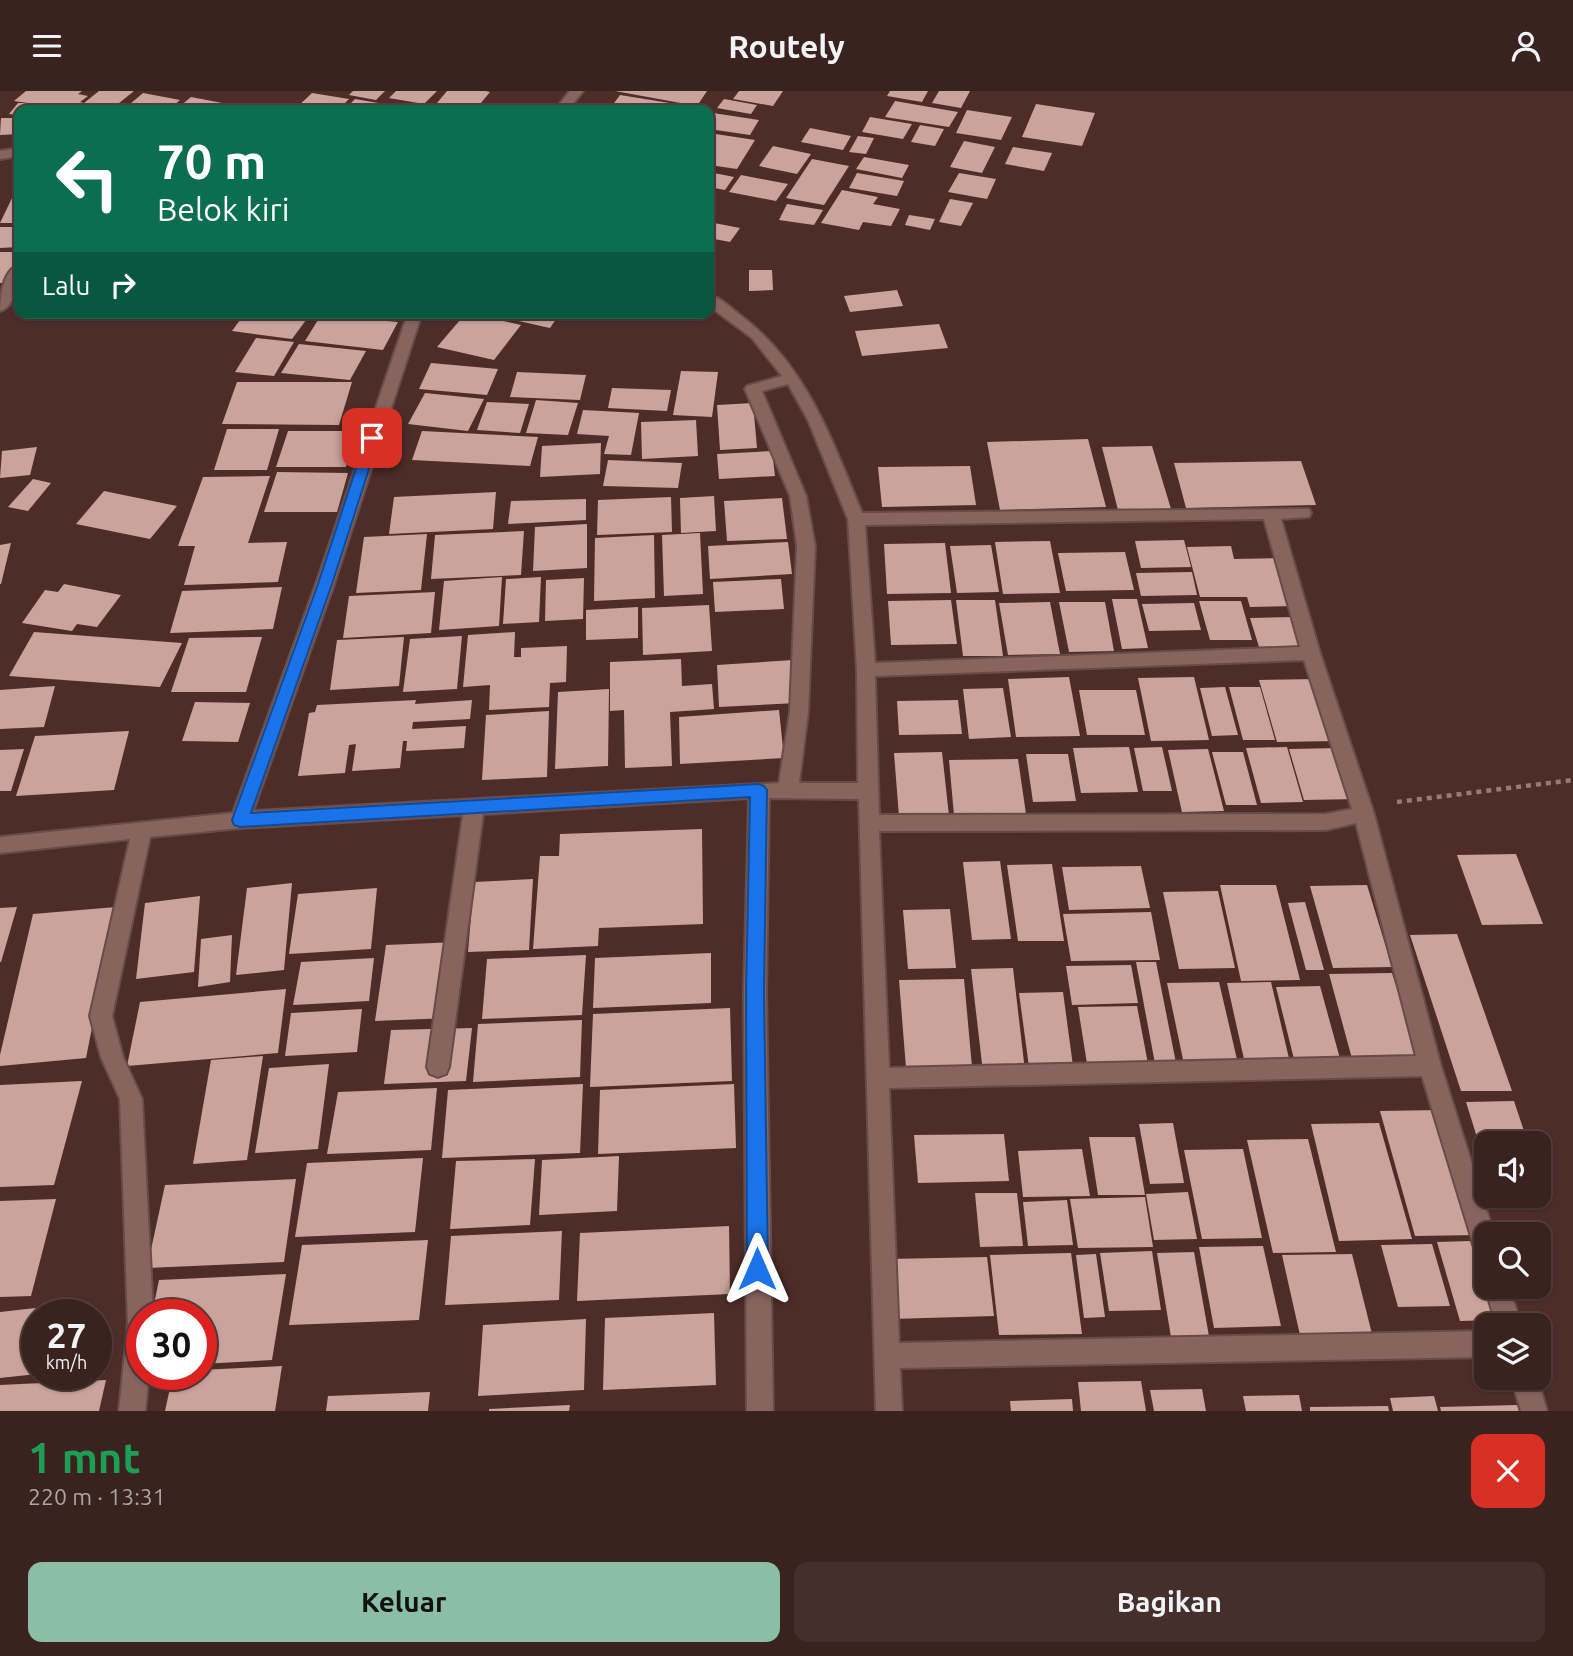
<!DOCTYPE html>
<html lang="id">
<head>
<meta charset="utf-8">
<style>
	body { margin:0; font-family:Ubuntu,sans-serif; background:#452f2c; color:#f1f3f6; height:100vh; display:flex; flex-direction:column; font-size:26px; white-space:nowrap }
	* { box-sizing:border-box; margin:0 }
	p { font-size:23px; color:#aba4a4 }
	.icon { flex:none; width:38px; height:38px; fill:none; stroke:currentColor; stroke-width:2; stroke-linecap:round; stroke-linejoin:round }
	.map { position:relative; height:1320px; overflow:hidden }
	.details { display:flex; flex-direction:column; background:#3a221f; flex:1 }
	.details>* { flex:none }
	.hud { position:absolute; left:14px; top:14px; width:700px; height:214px; border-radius:14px; box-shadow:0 2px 5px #0004,0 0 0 2px #543f3d; background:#0b6e4f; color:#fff; overflow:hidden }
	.tools { position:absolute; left:1474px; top:1040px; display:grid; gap:14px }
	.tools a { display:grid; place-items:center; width:77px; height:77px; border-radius:14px; background:#3a221f; box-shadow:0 2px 5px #0004,0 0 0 2px #543f3d; font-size:35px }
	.speed { position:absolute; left:21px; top:1208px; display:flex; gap:14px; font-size:35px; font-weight:700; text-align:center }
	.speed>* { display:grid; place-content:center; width:91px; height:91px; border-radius:50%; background:#3a221f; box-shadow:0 2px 5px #0004,0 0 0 2px #543f3d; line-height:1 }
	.speed small { font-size:18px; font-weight:400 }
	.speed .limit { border:10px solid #d22; background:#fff; color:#111 }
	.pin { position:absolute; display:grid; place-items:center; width:60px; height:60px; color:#fff; margin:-30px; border-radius:14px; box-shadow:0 4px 10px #0006 }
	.me { position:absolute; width:77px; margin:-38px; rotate:0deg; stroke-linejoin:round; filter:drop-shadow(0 0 5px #0008) }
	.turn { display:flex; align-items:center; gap:24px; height:147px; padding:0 28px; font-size:32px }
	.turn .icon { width:91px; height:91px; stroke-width:2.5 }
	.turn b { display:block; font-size:49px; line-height:60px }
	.then { display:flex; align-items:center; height:66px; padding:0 28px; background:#0003; gap:14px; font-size:26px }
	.round { display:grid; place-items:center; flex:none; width:74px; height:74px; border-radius:14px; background:#452f2c }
	.head { display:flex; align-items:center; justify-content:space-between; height:119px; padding:0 28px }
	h1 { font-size:42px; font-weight:700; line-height:52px; color:#1e9e55 }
	.action { display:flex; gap:14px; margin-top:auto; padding:14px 28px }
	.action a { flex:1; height:80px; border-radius:14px; background:#8abfa5; color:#111; font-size:28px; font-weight:700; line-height:80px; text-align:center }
	.action a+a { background:#452f2c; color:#f1f3f6 }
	header { display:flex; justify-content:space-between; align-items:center; height:91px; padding:0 28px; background:#3a221f; font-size:32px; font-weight:700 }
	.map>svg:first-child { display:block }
</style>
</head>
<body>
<header><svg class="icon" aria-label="menu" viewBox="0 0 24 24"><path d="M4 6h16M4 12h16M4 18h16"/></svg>Routely<svg class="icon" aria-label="person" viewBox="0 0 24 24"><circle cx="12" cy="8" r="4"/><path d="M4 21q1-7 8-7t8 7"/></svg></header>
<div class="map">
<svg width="1573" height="1320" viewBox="0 0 1573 1320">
	<rect width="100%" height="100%" fill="#4e2d29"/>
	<!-- building -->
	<g fill="#cba39d">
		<path d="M26 0H82L78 3 88 5 80 11 84 12 99 0H134L113 17 118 19H69L48 14 44 19H19V24L9 23 18 12H28L14 10Z"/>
		<path d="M353 0H385L376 9 349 4Z"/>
		<path d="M396 0H437L424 13 389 7Z"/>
		<path d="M447 0H486L490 1 476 18 437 12Z"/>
		<path d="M615 0H707L697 15Z"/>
		<path d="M739 0H783L773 15 733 8Z"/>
		<path d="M890 0H928L922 11 887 5Z"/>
		<path d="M939 0H970L961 17 932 12Z"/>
		<path d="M143 2 180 9 173 15 179 16 191 6 259 19H123Z"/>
		<path d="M312 2 349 8 338 19 296 17Z"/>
		<path d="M620 4 682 14 679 19H609Z"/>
		<path d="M355 8 402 16 399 19H344Z"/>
		<path d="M724 8 757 14 751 23 717 17Z"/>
		<path d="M895 10 958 21 949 36 885 26Z"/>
		<path d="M1036 13 1095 22 1082 55 1022 46Z"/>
		<path d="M967 19 1012 26 1001 49 956 42Z"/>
		<path d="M713 22 759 29 750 44 709 38V29Z"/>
		<path d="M870 26 912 33 903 48 862 41Z"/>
		<path d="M1 27H19V43L0 44Z"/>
		<path d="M920 34 944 38 935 55 911 51Z"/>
		<path d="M810 37 851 45 843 59 801 51Z"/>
		<path d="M709 42 755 49 737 78 709 74Z"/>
		<path d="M858 45 874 47 866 63 849 61Z"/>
		<path d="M964 50 995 56 982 82 950 76Z"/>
		<path d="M773 55 811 63 797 83 759 75Z"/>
		<path d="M1013 56 1052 62 1044 80 1005 73Z"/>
		<path d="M864 66 909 74 902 87 856 78Z"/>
		<path d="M812 68 849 75 824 114 786 107Z"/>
		<path d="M709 81 734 86 725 99 709 96Z"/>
		<path d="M857 82 904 90 897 105 849 97Z"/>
		<path d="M959 82 996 88 987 108 948 101Z"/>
		<path d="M741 84 788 93 776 110 729 101Z"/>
		<path d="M842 99 878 106 873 113 900 118 891 135 863 131 859 139 821 132Z"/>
		<path d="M19 104V132H0L13 105Z"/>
		<path d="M950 108 973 112 961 135 939 131Z"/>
		<path d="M787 113 823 119 814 134 779 129Z"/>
		<path d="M909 124 935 128 930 139 905 134Z"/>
		<path d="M709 131 740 137 730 151 709 147Z"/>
		<path d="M0 136H19V156L0 157Z"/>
		<path d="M0 161H19V175L10 192H0Z"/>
		<path d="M749 179H772L773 199 749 200Z"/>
		<path d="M897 199 903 215 850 221 844 205Z"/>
		<path d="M245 222H288L309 225 292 248 232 240Z"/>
		<path d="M466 222H467L521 234 494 269 437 256Z"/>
		<path d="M519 222H560L550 237 514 229Z"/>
		<path d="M321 224 375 229 398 231 383 259 305 250Z"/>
		<path d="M939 233 948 257 862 265 855 240Z"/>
		<path d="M256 247 294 251 274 285 235 281Z"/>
		<path d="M299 253 366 260 350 289 281 282Z"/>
		<path d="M431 272 498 278 487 304 419 298Z"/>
		<path d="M681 280 718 281 712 326 673 324Z"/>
		<path d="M517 281 586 284 580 309 510 306Z"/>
		<path d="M237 291H352L339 334 222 333Z"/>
		<path d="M612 297 671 299 667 320 608 317Z"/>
		<path d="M425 302 484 308 468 340 408 333Z"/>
		<path d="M536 309 578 312 568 344 526 342Z"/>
		<path d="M487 311 529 313 520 342 477 339Z"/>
		<path d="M753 312 757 357 720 359 717 314Z"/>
		<path d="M583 319 639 322 631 364 604 363 609 345 577 343Z"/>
		<path d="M696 329 698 365 642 368 641 331Z"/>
		<path d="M227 338H279L267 379H214Z"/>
		<path d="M288 340H356L346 376H276Z"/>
		<path d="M422 340 538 346 530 375 412 369Z"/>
		<path d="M1088 348 1106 416 1000 419 987 351Z"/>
		<path d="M601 352 600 383 540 386 542 355Z"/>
		<path d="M1152 355 1171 418 1118 419 1102 356Z"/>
		<path d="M37 356 30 384 0 387 2 360Z"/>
		<path d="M772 360 775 385 719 388 717 363Z"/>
		<path d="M608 369 682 372 678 397 603 395Z"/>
		<path d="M1301 370 1316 414 1186 417 1174 372Z"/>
		<path d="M970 375 976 414 882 416 878 376Z"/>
		<path d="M277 381 348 382 337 421H264Z"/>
		<path d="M270 385 248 452 287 451 278 491 184 494 195 455H178L203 386Z"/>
		<path d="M33 388 51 392 28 420 8 416Z"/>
		<path d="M104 400 177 415 150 448 76 433Z"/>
		<path d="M496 401 493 438 389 443 394 406Z"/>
		<path d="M714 405 716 440 681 442 680 407Z"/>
		<path d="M671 406 672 441 597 444 598 409Z"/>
		<path d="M782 407 787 448 727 450 724 410Z"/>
		<path d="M586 408V429L508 433 511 410Z"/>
		<path d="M587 433V477L533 480 535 436Z"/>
		<path d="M524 440 521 484 431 488 435 444Z"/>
		<path d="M700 442 703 503 664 505 662 444Z"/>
		<path d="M427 443 421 499 356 502 364 446Z"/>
		<path d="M654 444 655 507 594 510 595 447Z"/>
		<path d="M1184 449 1191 476 1141 477 1135 450Z"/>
		<path d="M1050 450 1060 502 1003 503 995 451Z"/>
		<path d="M788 451 792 483 710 488 708 455Z"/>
		<path d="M11 452 1 493H0V454Z"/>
		<path d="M945 452 951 502 887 503 884 453Z"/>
		<path d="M991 454 999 501 957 502 950 455Z"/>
		<path d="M1231 455 1234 468 1280 467 1296 515 1250 516 1247 506H1200L1187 456Z"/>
		<path d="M1125 461 1134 499 1066 500 1058 462Z"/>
		<path d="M1192 481 1197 504 1141 505 1136 482Z"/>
		<path d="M502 486 499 535 439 539 444 490Z"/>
		<path d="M541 486 539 531 503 533 506 488Z"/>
		<path d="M584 487 583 528 545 530 546 489Z"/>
		<path d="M781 488 784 518 715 521 713 491Z"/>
		<path d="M64 493 121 504 97 536 77 533 72 540 22 532 45 499 58 501Z"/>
		<path d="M282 496 273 538 170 542 182 500Z"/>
		<path d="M435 501 431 542 343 547 349 505Z"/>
		<path d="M1112 508H1137L1148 557 1122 558Z"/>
		<path d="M951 509 957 553 891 554 888 510Z"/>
		<path d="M956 509H995L1003 565H963Z"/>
		<path d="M1199 510H1241L1252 549H1210Z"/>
		<path d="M1050 511 1060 563 1008 564 999 512Z"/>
		<path d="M1059 511H1105L1114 560 1069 561Z"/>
		<path d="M1194 512 1201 539 1149 540 1142 513Z"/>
		<path d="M709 514 712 560 643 564 642 517Z"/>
		<path d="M638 516V547L586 549V519Z"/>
		<path d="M1296 526 1306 558 1260 559 1250 527Z"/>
		<path d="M34 541 182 552 160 596 9 585Z"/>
		<path d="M515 541 514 566H521V557L567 555 566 591 550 592 549 616 489 619 490 594 463 596 468 544Z"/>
		<path d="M462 545 457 598 403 601 410 548Z"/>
		<path d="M262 546 246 601H171L189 547Z"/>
		<path d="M404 546 399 595 330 599 337 549Z"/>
		<path d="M681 568 682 595 712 593 714 618 670 621 672 675 625 677 624 619 610 620V571Z"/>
		<path d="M793 569 797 612 719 616 717 574Z"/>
		<path d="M1069 586 1080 645 1016 646 1008 588Z"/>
		<path d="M1194 586 1209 649 1151 650 1138 587Z"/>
		<path d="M1318 588 1338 650 1277 651 1259 589Z"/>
		<path d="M55 595 44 636 0 638V599Z"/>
		<path d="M1225 596 1238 644 1212 645 1200 597Z"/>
		<path d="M1229 596H1260L1275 649H1243Z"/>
		<path d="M1003 597 1011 646 969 648 963 598Z"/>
		<path d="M609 598 608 675 555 678 558 601Z"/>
		<path d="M1079 599H1136L1145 644H1087Z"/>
		<path d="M416 609 415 613 472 609 470 628 413 631 412 638 466 635 464 657 406 660 407 650H403L400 677 352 680 356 653 349 654 345 682 298 685 309 622 315 621 317 614Z"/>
		<path d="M958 609 962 643 899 644 897 610Z"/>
		<path d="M195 611 250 612 238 651 182 650Z"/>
		<path d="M779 619 784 667 680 673 679 626Z"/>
		<path d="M549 620 547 686 482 689 486 624Z"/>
		<path d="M129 640 114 699 16 705 35 645Z"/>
		<path d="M1129 656 1138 701 1081 702 1073 657Z"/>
		<path d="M1162 656 1172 700H1143L1134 657Z"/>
		<path d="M1287 656 1303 711 1261 712 1246 657Z"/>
		<path d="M1341 657 1358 708 1304 709 1289 658Z"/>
		<path d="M24 658 11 700H0V659Z"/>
		<path d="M1208 658 1224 720 1182 721 1168 659Z"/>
		<path d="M942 661 949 725 899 726 894 662Z"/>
		<path d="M1212 661H1243L1257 714H1226Z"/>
		<path d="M1026 663H1068L1076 710 1033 711Z"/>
		<path d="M1018 668 1026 723 954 724 949 669Z"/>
		<path d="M702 738 703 833 599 837 598 855 533 858 540 765H559L560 743Z"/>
		<path d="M1516 763 1543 833 1482 834 1457 764Z"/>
		<path d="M1000 770 1011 848 972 849 963 771Z"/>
		<path d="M1052 773 1064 850H1018L1007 774Z"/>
		<path d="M1141 775 1150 817 1069 819 1062 776Z"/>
		<path d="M533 788 529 859 468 861 474 791Z"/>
		<path d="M292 792 284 879 236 884 247 797Z"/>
		<path d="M1220 794H1276L1300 889 1241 890Z"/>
		<path d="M1367 794 1392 876 1333 877 1310 795Z"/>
		<path d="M377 797 371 858 289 863 298 803Z"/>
		<path d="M1218 800 1235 877 1179 878 1163 801Z"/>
		<path d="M200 805 194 881 136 888 145 812Z"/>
		<path d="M1305 811 1324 879H1306L1288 812Z"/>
		<path d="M17 816 1 871H0V817Z"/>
		<path d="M116 816 86 967 0 975V964L33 823Z"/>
		<path d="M950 818 956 877 908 878 903 819Z"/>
		<path d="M1151 821 1160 869 1071 870 1063 823Z"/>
		<path d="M1457 843 1512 1000H1461L1410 844Z"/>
		<path d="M232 844 230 891 198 896 201 848Z"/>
		<path d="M457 851 449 927 375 930 386 854Z"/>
		<path d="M711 862V912L593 917 595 867Z"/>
		<path d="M586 864 582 924 482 928 487 868Z"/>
		<path d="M374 867 369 910 293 914 301 871Z"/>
		<path d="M1136 871H1156L1177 977 1156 978Z"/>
		<path d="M1131 874 1138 912 1072 914 1066 875Z"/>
		<path d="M1013 877 1025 980 983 981 971 878Z"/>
		<path d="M1392 882 1421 974 1354 975 1329 883Z"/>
		<path d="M964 888 972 976 906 977 899 889Z"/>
		<path d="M1219 891 1239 977 1185 978 1167 892Z"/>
		<path d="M1271 891 1291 976 1246 977 1227 892Z"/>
		<path d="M1320 895 1342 975 1296 976 1276 896Z"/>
		<path d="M286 898 278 962 127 975 140 911Z"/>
		<path d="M1063 901 1073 975 1029 976 1019 902Z"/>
		<path d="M1137 915 1149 978 1088 979 1078 916Z"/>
		<path d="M730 917 732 990 590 996 593 923Z"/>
		<path d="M362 918 357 961 285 965 291 922Z"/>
		<path d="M582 929 580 986 473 991 478 933Z"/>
		<path d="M472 937 466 990 384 993 391 939Z"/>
		<path d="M263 965 247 1069 193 1073 211 969Z"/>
		<path d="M329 973 318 1058 255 1062 269 977Z"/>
		<path d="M82 990 54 1094 0 1096V994Z"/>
		<path d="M583 993 580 1062 442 1067 448 999Z"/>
		<path d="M734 993 736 1057 598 1063 600 999Z"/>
		<path d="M437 997 431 1059 327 1063 338 1001Z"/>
		<path d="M1514 1010 1528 1052H1486L1485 1072 1466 1011Z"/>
		<path d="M1439 1019 1478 1144 1415 1145 1380 1020Z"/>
		<path d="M1173 1032 1184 1092 1150 1093 1139 1033Z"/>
		<path d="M1379 1032 1412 1148 1339 1150 1311 1033Z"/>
		<path d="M1004 1043 1009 1090 918 1092 914 1044Z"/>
		<path d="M1089 1046H1135L1145 1104H1098Z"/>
		<path d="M1308 1048 1336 1161 1273 1162 1247 1049Z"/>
		<path d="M1082 1058 1090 1105 1023 1106 1018 1060Z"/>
		<path d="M1243 1058 1262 1147 1202 1148 1184 1059Z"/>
		<path d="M619 1065 617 1120 539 1124 542 1069Z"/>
		<path d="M423 1067 415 1141 295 1146 307 1072Z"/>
		<path d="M535 1068 530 1134 450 1138 456 1070Z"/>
		<path d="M296 1088 284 1171 147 1177 165 1094Z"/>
		<path d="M1188 1101 1197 1148 1154 1149 1146 1103Z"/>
		<path d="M975 1102H1017L1023 1155 980 1156Z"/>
		<path d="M1145 1106 1153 1156 1078 1157 1070 1108Z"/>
		<path d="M56 1108 31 1205 0 1206V1110Z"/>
		<path d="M1067 1109 1073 1154 1028 1155 1023 1111Z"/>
		<path d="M729 1135 730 1203 577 1210 580 1142Z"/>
		<path d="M562 1140 559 1209 445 1214 451 1145Z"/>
		<path d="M428 1149 419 1229 289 1234 302 1154Z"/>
		<path d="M1470 1150 1495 1229 1460 1230 1437 1151Z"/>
		<path d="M1432 1153 1450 1215 1398 1216 1381 1154Z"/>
		<path d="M1263 1155 1281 1235 1214 1237 1199 1156Z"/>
		<path d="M1152 1160 1161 1219 1109 1220 1100 1162Z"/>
		<path d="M1194 1161 1210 1251 1172 1252 1157 1162Z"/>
		<path d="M1071 1162 1082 1243 999 1244 990 1164Z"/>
		<path d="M1096 1163 1105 1226 1084 1227 1076 1164Z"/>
		<path d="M1352 1163 1374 1251 1302 1253 1282 1164Z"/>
		<path d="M987 1166 994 1225 891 1228 888 1168Z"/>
		<path d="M286 1183 272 1269 201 1273V1223H152L159 1189Z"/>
		<path d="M80 1212 78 1223H37V1283L0 1287V1221Z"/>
		<path d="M714 1222 716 1294 603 1299 605 1227Z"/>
		<path d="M586 1228 584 1299 478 1305 483 1234Z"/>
		<path d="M282 1275 275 1320H165L173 1283H201V1279Z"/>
		<path d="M106 1289 99 1320H0V1294Z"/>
		<path d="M1141 1290 1146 1320H1081L1078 1291Z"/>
		<path d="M1202 1298 1206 1320H1154L1150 1299Z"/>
		<path d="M430 1301 428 1320H326L328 1305Z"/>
		<path d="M1299 1304 1302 1320H1246L1243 1305Z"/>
		<path d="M1434 1305 1438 1320H1393L1390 1307Z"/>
		<path d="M1072 1308 1073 1320H1011L1010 1310Z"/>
		<path d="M570 1314 569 1320H489V1318Z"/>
		<path d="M1517 1314 1519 1320H1441L1440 1316Z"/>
		<path d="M1388 1315 1389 1320H1310V1316Z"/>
	</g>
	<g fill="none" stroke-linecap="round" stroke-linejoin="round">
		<defs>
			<g id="minor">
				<path d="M570 0H583L568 19H555Z"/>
				<path d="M19 57V65L0 68V60Z"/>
				<path d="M19 174C20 188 16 215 0 220 0 205 3 179 19 174Z"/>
				<path d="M709 204C720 206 731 217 740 224 806 273 832 349 862 422L1309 418 1311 422 1309 426 1281 428 1320 562 1374 723 1441 975 1494 1143H1486V1169L1477 1165 1422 985 889 997 899 1252 1486 1240V1266L900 1277 902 1320H876L859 708 769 707 766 901 773 1320H747L744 901 749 707 483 723 449 976 446 983 438 986 430 983 427 976 463 724 240 737 150 746 112 925 123 966 142 1008 153 1223H142V1283H149L145 1320H119L128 1232 120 1008 101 966 90 925 130 748 0 762V746L233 722 316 493 408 222H422L334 493 253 720 779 692 790 621 797 455 790 405 745 298 747 295 782 285 752 247 709 215ZM788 293 808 329 848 428 857 579 858 692H799L808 621 815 455 806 405 762 300ZM1264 428 1300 556 875 572 865 434ZM1304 569 1352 718 1326 723 879 724 875 585ZM1356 732 1416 965 889 977 879 740 1326 739Z"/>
				<path d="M1486 1192V1195H1509L1521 1234H1496L1485 1195Z"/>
				<path d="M1511 1286H1537L1547 1320H1521Z"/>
			</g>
		</defs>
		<!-- minor casing -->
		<use href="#minor" stroke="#674c48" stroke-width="4"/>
		<!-- path -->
		<path stroke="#977b77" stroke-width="4.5" stroke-dasharray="5 5" stroke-linecap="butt" d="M1397 711 1573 689"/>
		<!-- minor -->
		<use href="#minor" fill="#88645f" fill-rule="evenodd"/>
	</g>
	<!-- route -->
	<path fill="#1a73e8" stroke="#114b97" stroke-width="2" d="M372 342 379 347 332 493 251 722 759 693 764 695 767 699 764 901 768 1178 765 1185 757 1188 750 1185 747 1178 746 901 750 706 240 736 234 734 232 729 318 493 366 347Z"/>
</svg>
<div class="tools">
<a><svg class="icon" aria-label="sound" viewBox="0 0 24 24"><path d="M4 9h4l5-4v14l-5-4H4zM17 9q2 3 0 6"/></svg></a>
<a><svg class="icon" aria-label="search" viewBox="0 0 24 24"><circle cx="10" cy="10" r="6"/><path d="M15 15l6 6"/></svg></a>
<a><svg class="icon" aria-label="layers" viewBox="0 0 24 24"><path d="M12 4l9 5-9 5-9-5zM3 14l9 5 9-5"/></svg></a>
</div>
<div class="speed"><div>27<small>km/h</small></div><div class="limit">30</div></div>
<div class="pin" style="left:372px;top:347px;background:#d93025"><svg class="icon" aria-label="arrive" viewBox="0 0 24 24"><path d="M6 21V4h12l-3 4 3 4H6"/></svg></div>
<svg class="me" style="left:757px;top:1178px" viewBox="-20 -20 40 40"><path d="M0-17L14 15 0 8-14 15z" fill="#1a73e8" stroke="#fff" stroke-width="4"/></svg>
<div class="hud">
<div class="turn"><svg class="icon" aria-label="left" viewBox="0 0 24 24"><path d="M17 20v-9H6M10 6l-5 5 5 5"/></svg><div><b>70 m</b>Belok kiri</div></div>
<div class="then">Lalu<svg class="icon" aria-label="right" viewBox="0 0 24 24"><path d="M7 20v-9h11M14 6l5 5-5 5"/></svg></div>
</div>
</div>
<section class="details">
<div class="head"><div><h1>1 mnt</h1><p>220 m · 13:31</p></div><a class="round" style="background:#d93025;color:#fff"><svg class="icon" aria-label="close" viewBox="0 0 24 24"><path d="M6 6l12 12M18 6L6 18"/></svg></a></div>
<div class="action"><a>Keluar</a><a>Bagikan</a></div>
</section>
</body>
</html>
